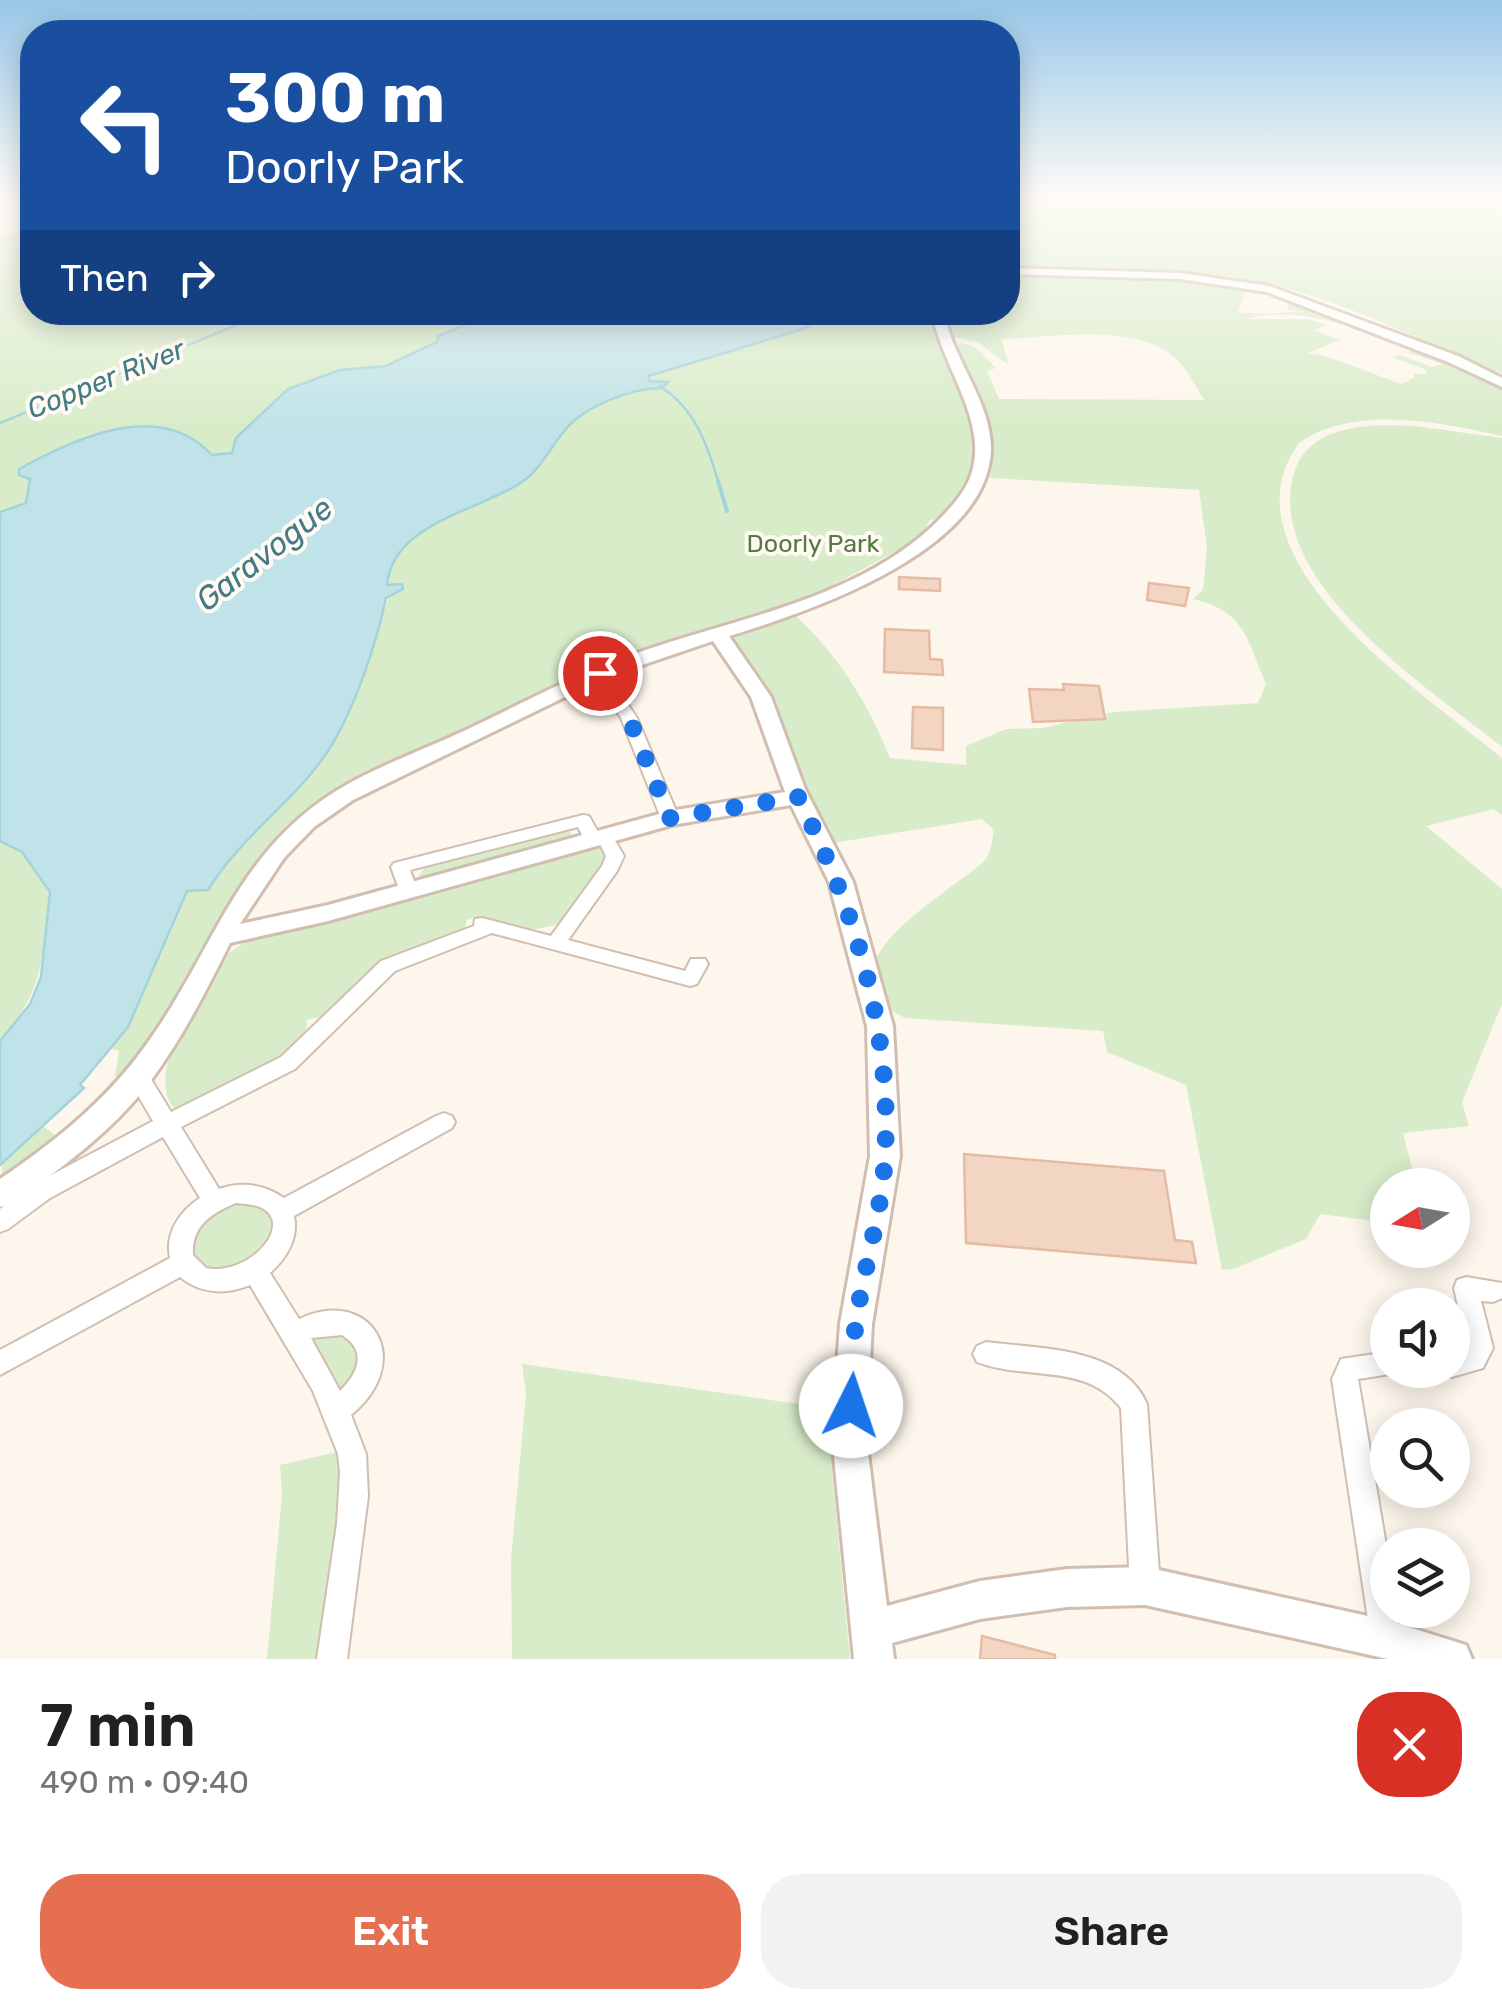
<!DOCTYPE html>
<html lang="en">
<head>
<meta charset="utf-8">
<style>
	body { margin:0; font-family:Rubik,sans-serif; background:#f2f2f2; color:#202124; height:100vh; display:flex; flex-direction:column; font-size:38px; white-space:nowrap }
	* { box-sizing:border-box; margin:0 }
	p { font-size:32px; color:#757577 }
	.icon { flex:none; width:55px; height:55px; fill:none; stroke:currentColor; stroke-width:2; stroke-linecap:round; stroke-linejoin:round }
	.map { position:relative; height:1659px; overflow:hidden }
	.details { display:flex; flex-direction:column; background:#fff; flex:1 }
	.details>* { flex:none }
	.hud { position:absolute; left:20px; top:20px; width:1000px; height:305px; border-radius:40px; box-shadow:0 5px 25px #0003; background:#1a4fa0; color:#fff; overflow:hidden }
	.needle { width:65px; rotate:259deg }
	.controls { position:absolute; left:1370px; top:1168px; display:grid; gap:20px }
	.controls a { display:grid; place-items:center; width:100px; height:100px; border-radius:50%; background:#fff; box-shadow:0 5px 25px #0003; font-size:50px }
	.pin { position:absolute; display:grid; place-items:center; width:85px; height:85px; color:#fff; margin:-42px; border:5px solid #fff; border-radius:50%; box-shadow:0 2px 10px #0007 }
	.me { position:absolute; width:110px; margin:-55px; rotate:4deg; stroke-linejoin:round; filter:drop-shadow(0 0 8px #0008) }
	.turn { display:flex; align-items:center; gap:35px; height:210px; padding:0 40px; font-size:45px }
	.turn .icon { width:130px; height:130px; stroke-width:2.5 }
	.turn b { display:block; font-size:70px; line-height:85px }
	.then { display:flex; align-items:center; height:95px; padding:0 40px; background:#0003; gap:20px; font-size:38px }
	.round { display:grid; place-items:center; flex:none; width:105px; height:105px; border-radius:40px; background:#f2f2f2 }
	.head { display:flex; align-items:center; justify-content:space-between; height:170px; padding:0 40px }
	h1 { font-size:60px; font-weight:600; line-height:75px }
	.action { display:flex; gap:20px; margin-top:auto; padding:20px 40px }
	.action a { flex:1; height:115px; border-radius:40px; background:#e76f51; color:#fff; font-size:40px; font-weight:600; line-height:115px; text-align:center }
	.action a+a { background:#f2f2f2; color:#202124 }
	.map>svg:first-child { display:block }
</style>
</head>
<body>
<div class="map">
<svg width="1502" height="1659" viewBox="0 0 1502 1659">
	<rect width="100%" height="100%" fill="#fdf6ec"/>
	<!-- green -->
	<g fill="#d8ecc9">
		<path d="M1008 197H1502V374C1426 343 1352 304 1272 285L1399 332 1235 277 1008 267V226L1013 218 1008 217Z"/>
		<path d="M8 233 32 237V312L574 313 0 593V238Z"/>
		<path d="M1008 274C1035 270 1065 275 1093 276 1176 279 1252 284 1330 314L1288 310 1287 299 1247 289 1238 312C1258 315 1275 313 1292 312 1330 310 1371 330 1406 344L1396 346 1400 344C1352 327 1297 305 1246 319H1306L1328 325 1314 330 1340 340 1305 354C1319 350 1384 379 1401 384L1414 378V374H1427L1426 370 1392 357 1400 355 1432 367 1443 364 1406 352 1420 350 1502 390V436C1442 422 1353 404 1299 443 1215 559 1428 696 1502 758V815L1494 809 1426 826 1502 889V1004L1462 1102 1469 1126 1403 1133 1416 1185H1388L1387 1211 1375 1221 1320 1214 1306 1239 1233 1269 1222 1270 1186 1085 1107 1052 1103 1031 905 1018C805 968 956 890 985 860 992 853 992 839 994 830L982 819 833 843 804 792 803 778 772 698 729 633 794 614C837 654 868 702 890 758L966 765V746L1006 729 1043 728 1113 712 1258 703 1266 684C1247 639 1245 611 1193 599L1203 590 1207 547 1199 490 990 478C1000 431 977 389 957 346L962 343 976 348 996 368 987 371 999 399 1204 400C1195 385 1186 366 1172 355 1129 323 1052 338 1001 339L1009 365 977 342 951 336 947 313 1008 312Z"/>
		<path d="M765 313H934V327C969 402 1001 446 941 518L930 520 922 536 909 544 826 589 598 671 307 812C221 880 188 995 125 1081L115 1076 119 1051 112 1049 140 1001 187 891 208 890 227 859 336 739 391 592 387 586C392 525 477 510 521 483 540 471 551 447 565 430 587 401 635 392 667 382L646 380Z"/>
		<path d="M1415 426 1502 438V747C1431 689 1259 580 1295 470 1311 423 1375 424 1415 426Z"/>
		<path d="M563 830 571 833 572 838 428 879 419 876 425 867Z"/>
		<path d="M0 841 22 851 50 892C38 962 50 983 0 1040Z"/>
		<path d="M585 846 602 848 608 856 561 924 526 931 476 917 467 920 463 934 390 959 332 1014 307 1020 306 1036 277 1059 182 1114C136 1088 197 992 219 963 229 951 243 943 257 936Z"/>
		<path d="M43 1126 60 1139 0 1187 3 1157Z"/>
		<path d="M236 1200H252L274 1214 273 1242 236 1272 203 1271 191 1261C193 1219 200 1219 236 1200Z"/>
		<path d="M321 1334 352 1338 361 1355 356 1377 338 1394 310 1338Z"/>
		<path d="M522 1364 826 1408 850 1659H512L511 1560 526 1393Z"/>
		<path d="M337 1452C355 1490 327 1613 321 1659H267L282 1495 280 1465Z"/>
	</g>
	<!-- water -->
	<path fill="#bfe3e8" stroke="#a5d3da" stroke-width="2.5" d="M508 313H816L811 325 803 329 649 376V381L668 382 662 388C633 388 586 405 566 429 551 446 541 469 522 482 479 511 392 523 387 585L402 584 403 589 386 598C376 644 357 702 333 743 302 796 242 834 208 890L187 891 128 1027 80 1085 84 1088 0 1165V1041L30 1004 41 977 50 892 22 852 0 841V512L26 503 30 479 19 475V469C77 438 159 398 212 455L232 453 236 438 288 389 340 370 386 366 437 342 438 336 491 314 499 321 511 320Z"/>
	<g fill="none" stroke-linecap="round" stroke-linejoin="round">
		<!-- stream-far1 -->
		<g stroke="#a5d3da" stroke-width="2.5">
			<path d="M660 386C696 410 707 444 719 484"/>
			<path d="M0 423 268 312"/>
		</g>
		<!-- stream -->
		<path stroke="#a5d3da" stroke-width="4" d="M718 481 727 511"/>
	</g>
	<!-- building -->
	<g fill="#f3d5c3" stroke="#e6bba3" stroke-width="2.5">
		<path d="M899 577 940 579V591L899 589Z"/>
		<path d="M1149 583 1189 588 1185 606 1147 600Z"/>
		<path d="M885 629 929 631 930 659 942 660 943 675 884 672Z"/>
		<path d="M1063 684 1099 686 1105 719 1033 722 1029 689 1064 690Z"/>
		<path d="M913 707 943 708V750L912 748Z"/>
		<path d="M964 1154 1164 1171 1175 1240 1192 1242 1196 1263 966 1243Z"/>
		<path d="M982 1636 1055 1655V1659H980Z"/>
	</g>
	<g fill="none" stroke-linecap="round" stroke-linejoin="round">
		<defs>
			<g id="minor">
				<path d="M600 668 605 670 637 718 679 818 676 822 670 823 661 818 621 718 592 673Z"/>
				<path d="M583 815 589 816 598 832H610L624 856 617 871 568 940 685 971 691 959H705L708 964 697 984 690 986 492 933 395 971 295 1069 181 1127 219 1189C242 1181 263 1184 284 1198L436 1116 444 1113 452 1116 455 1122 452 1128 294 1216C299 1238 286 1259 270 1273L299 1319C371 1285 417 1361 351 1415L366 1454 368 1496 347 1659H317L337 1524 340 1472 338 1454 313 1391 250 1285C226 1295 201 1294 180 1277L0 1375V1350L170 1258C165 1233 179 1212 200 1198L163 1137 50 1198 8 1229 0 1232V1209L34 1184 153 1121 127 1077 130 1071 138 1069 146 1071 171 1112 281 1057 381 961 474 926 475 919 482 918 551 936 602 866 606 856 599 842 586 843 578 827 410 870 417 889 408 895 399 889 391 867 394 863ZM236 1203C244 1204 253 1204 260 1207 297 1224 248 1277 206 1268L193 1255C191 1226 212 1213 236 1203ZM342 1335C367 1351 359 1372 340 1391L311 1338Z"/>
				<path d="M1466 1277 1502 1283V1298L1493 1302 1481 1301 1493 1348 1483 1368 1452 1377 1441 1370H1452V1353L1467 1347 1454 1288 1457 1280Z"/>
				<path d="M986 1342C1039 1349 1122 1346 1147 1404L1160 1586 1155 1596 1145 1601 1135 1596 1130 1586 1121 1408C1085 1362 1026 1381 977 1362L973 1354 977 1346Z"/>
				<path d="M1388 1352V1370H1398L1397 1373 1358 1379 1388 1557V1610H1396L1401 1639 1397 1650 1386 1654 1375 1650 1371 1639 1332 1379 1341 1359Z"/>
			</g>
			<g id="tertiary">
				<path d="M1008 268 1180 273 1269 286 1458 356 1502 378V387L1448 362 1267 292 1180 279 1008 274Z"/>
				<path d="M932 312H944C952 359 992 402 991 450 988 552 808 612 729 636L771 697 805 789 853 882 893 1026 900 1156 872 1324 866 1437 887 1606 980 1581 1067 1569 1145 1567 1386 1620 1466 1645 1472 1659H1388L1145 1605 1067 1607 980 1619 892 1643 894 1659H854L832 1437 840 1324 870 1156 867 1026 829 882 791 805 672 825 328 921 230 943C206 991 182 1039 149 1083 112 1132 60 1169 11 1204L0 1207V1179C59 1139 113 1095 153 1035 215 946 238 852 336 791 377 766 423 750 466 730 521 704 574 675 631 655 742 615 882 597 959 497 1004 437 942 373 932 312ZM713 641 751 697 785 792 670 811 328 905 240 924 284 858 314 827 353 800 604 678Z"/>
			</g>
		</defs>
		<!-- minor casing -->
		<use href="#minor" stroke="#d1beb0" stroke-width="4"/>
		<!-- tertiary casing -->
		<use href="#tertiary" stroke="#d1beb0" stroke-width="6"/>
		<!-- minor -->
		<use href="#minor" fill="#fff" fill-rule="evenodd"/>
		<!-- tertiary -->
		<use href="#tertiary" fill="#fff" fill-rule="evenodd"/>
	</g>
	<!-- sky -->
	<linearGradient id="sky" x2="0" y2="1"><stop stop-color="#97c7e8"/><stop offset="0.46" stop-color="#fefbf6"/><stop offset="1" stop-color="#fefbf6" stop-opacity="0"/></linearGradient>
	<rect width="1502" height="430" fill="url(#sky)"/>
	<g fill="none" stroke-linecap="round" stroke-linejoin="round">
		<!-- route -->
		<path stroke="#1a73e8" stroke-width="18" stroke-dasharray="0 32.4" d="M600 673 629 718 670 818 798 797C855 909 892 1029 885 1156 882 1213 864 1266 856 1322 852 1350 853 1378 851 1406"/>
	</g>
	<g text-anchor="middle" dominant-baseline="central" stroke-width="8" stroke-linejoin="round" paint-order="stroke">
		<!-- far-park labels -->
		<g font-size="25" fill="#537a41" stroke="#fffaf3">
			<text x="813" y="543">Doorly Park</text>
		</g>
		<!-- far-water labels -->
		<g font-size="28" font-style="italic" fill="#437c86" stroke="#fffaf3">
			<text transform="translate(106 379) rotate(-22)">Copper River</text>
		</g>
		<!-- water labels -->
		<g font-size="32" font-style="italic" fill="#437c86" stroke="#fffaf3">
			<text transform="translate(264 554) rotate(-38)">Garavogue</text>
		</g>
	</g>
</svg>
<div class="controls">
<a><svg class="needle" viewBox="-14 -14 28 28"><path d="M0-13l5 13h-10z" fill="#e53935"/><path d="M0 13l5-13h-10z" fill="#757577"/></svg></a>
<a><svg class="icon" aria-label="sound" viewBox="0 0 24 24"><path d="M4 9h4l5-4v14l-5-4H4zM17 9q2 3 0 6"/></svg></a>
<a><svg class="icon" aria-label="search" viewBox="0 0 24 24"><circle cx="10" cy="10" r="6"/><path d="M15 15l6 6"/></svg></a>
<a><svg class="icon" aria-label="layers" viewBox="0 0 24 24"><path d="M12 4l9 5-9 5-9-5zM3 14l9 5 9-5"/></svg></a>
</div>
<div class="pin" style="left:600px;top:673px;background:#d93025"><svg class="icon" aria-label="arrive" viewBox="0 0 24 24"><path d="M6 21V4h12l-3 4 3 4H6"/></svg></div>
<svg class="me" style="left:851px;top:1406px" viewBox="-20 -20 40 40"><circle r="19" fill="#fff"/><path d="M0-13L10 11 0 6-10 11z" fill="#1a73e8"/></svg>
<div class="hud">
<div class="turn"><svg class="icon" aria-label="left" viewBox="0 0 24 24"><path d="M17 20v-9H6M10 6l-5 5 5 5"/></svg><div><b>300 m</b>Doorly Park</div></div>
<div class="then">Then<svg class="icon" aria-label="right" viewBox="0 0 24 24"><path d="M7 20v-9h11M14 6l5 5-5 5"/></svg></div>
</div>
</div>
<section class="details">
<div class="head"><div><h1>7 min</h1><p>490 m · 09:40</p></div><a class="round" style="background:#d93025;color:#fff"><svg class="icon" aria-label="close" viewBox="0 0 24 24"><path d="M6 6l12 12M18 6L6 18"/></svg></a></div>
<div class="action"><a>Exit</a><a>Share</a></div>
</section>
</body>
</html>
